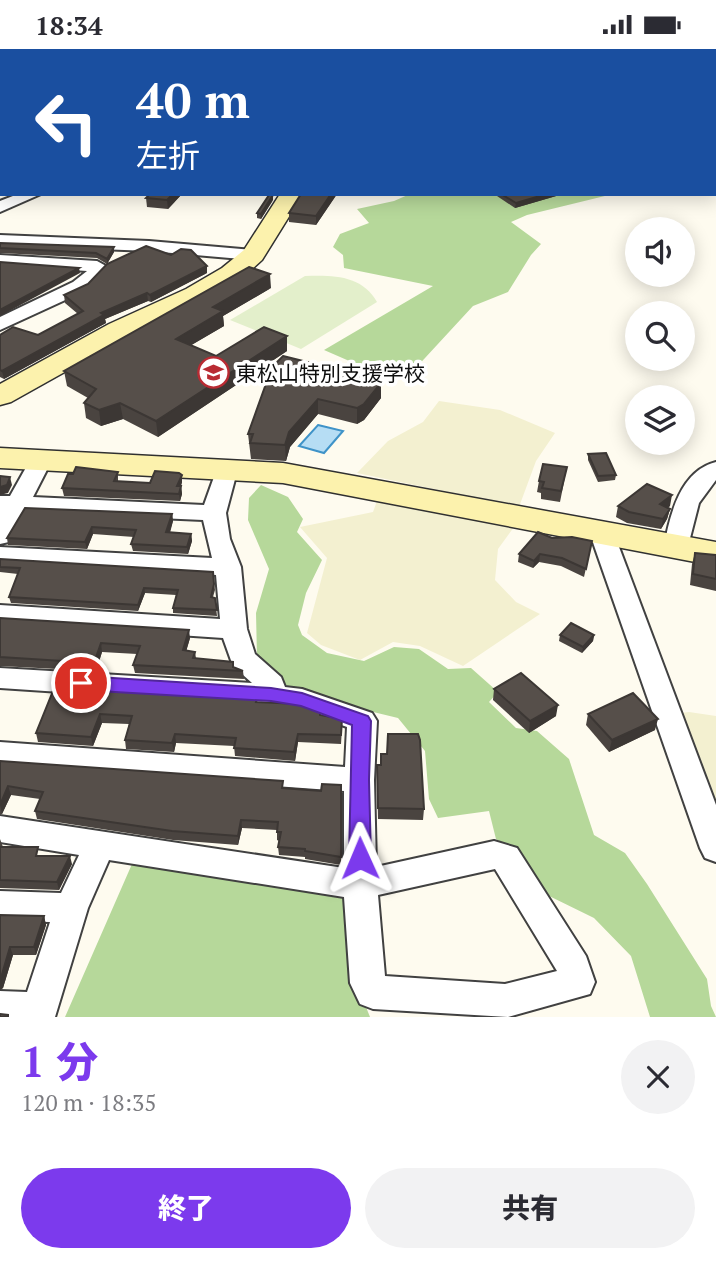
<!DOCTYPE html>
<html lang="ja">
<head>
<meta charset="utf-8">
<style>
	body { margin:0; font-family:"PT Serif","Noto Sans JP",serif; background:#f2f2f3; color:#2b2b33; height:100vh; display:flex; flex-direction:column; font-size:26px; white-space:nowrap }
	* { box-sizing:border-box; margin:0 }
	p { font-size:23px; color:#7c7c81 }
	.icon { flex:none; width:38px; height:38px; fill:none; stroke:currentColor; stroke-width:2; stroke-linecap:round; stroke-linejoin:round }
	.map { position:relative; height:968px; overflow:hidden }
	.details { display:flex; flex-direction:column; background:#fff; flex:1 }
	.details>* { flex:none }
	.hud { position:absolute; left:0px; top:0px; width:718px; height:147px; box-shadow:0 4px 18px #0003; background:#1a4fa0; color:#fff; overflow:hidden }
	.controls { position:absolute; left:625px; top:168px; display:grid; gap:14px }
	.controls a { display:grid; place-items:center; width:70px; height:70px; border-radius:50%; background:#fff; box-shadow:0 4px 18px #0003; font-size:35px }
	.pin { position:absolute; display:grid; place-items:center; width:60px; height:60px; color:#fff; margin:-30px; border:4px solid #fff; border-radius:50%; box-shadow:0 2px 7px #0007 }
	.me { position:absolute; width:77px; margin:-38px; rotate:359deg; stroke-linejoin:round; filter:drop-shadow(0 0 5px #0008) }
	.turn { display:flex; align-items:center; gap:24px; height:147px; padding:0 21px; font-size:32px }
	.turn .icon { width:91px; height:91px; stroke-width:2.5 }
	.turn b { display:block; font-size:49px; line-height:60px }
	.round { display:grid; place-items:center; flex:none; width:74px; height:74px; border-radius:37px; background:#f2f2f3 }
	.summary { display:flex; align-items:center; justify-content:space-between; height:119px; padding:0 21px }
	h1 { font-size:42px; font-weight:800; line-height:52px; color:#7c3aed }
	.button { display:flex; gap:14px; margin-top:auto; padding:14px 21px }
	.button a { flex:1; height:80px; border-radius:42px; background:#7c3aed; color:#fff; font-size:28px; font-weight:800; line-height:80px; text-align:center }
	.button a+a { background:#f2f2f3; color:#2b2b33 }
	.status { display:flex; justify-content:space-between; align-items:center; height:49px; padding:0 35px; background:#fff; direction:ltr }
	.status svg { height:19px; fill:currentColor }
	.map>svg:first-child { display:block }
</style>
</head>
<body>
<div class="status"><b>18:34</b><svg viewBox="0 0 49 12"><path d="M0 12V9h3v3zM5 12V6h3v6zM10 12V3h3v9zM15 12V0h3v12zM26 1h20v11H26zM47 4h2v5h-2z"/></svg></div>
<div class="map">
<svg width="716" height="968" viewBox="0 0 716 968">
	<rect width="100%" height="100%" fill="#fefbef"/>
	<!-- farmland -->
	<g fill="#f3f0d0">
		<path d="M439 352 500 361 555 384 536 412 519 458 357 424 388 392 423 373Z"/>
		<path d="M377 452 514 478 498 500 495 531 516 553 540 565 463 617 420 597 393 593 360 611 321 596 307 584 327 509 300 478 373 463Z"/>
		<path d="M689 663 716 667V774L674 665Z"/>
	</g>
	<!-- forest -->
	<g fill="#b6d89a">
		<path d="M410 145H613L527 166 511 173 541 195 531 206 508 243 473 257 413 322 393 331 324 301 433 237 344 219 343 206 333 198 340 185 369 174 357 160 394 152Z"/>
		<path d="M261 436 288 448 303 470 297 483 322 511 306 544 298 576 302 586 327 604 364 612 394 598 419 600 448 620 471 619 498 643 489 653 516 679 537 682 569 710 594 786 625 804 647 835 707 930 711 957 716 968H650L631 907 594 869 543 844 515 802 496 790 489 762 438 769 429 750 425 702 398 669 278 640 257 609 256 564 269 520 248 471 249 449Z"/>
		<path d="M132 815 347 850 356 933 370 968H65Z"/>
	</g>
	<!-- pitch -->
	<path fill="#e3efcb" d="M305 227C333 226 362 226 377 253L301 300 230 271Z"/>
	<!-- water -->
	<path fill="#b6ddf4" stroke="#3f93c8" stroke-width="2" d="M318 376 343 382 324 404 299 397Z"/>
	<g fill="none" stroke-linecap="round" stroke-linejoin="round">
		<defs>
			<g id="street">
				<path d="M463 0H477L462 2Z"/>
				<path d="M18 145H41L0 163V152Z"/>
				<path d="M0 186 149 192 253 201 262 206 253 211 149 202 0 196Z"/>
				<path d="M0 206 97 212 106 217 105 224 87 241 0 281V268L73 233 87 222 0 216Z"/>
				<path d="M41 404 49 406 52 411 33 448 204 456 219 414H235L238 419 226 464 230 490 241 518 247 580 255 605 281 628 285 638 302 640 372 664 377 672 374 731 376 818 494 792 517 799 586 907 595 933 590 945 508 968 373 960 360 955 350 934 344 848 109 811 88 859 55 968H0V942L27 943 50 873 0 872V842L61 844 79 806 0 793V767L344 819V742L0 717V693L345 718 347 678 300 661 271 657 0 639V619L252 634 233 617 223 589 0 574V556L220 570 216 526 0 514V498L212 509 203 471 25 463 9 493 0 495V447H10L33 406ZM495 820 557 922 505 935 385 927 378 846Z"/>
				<path d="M716 413V431L699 454 688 497 685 503 676 505 667 503 664 497C670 466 680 422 716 413Z"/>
				<path d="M601 474 610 476 613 482 716 756V813L705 809 700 799 589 482 592 476Z"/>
			</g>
			<g id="secondary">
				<path d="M624 0H649L650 2H625Z"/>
				<rect x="0" y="85" width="2" height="13"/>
				<path d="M280 145H303L262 211 240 231 204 252 129 287 11 353 0 356V335L109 275 186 240 222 219 244 201Z"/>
				<path d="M0 399 283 414 716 493V517L283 434 0 419Z"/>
			</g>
		</defs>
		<!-- street casing -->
		<use href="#street" stroke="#414141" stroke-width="4"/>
		<!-- secondary casing -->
		<use href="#secondary" stroke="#303030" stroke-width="3"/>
		<!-- street -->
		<use href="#street" fill="#fff" fill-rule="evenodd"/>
		<!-- secondary -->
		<use href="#secondary" fill="#fcf2ad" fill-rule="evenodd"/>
	</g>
	<!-- wall -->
	<g fill="#4a4440">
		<path d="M182 145 168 160 147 158 146 149Z"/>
		<path d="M337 145 316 176 289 173V164L300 146Z"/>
		<path d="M494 145H563L515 159Z"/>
		<path d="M273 151 261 170 257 169V164Z"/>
		<path d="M0 194 114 198V203L107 215 97 209 0 204Z"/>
		<path d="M207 224 151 253 148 252 105 270 106 274 4 330 0 328V286H38L78 265 65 254 64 246Z"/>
		<path d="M271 239 223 267 224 277 191 296 216 307 287 302 158 388 123 370 101 377 86 369 84 354 88 349 67 337 64 322Z"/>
		<path d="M272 318 380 331 381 349 364 371 357 375 318 365 290 398 286 412 251 410 248 385Z"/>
		<path d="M588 405 616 426 615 431 598 433 588 411Z"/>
		<path d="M567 418 560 453 541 450V444L537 443 539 432Z"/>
		<path d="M118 423V432L150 434 182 433 181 437 182 445 180 452 64 447 62 439Z"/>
		<path d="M618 457H670L667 459 670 460 667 470 661 480 627 474 616 468Z"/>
		<path d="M172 465 173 472 170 484 191 485 192 492 188 505 133 502 131 495 134 488 93 485 87 500 8 496 7 489Z"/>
		<path d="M552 489 592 492 584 528 561 517 539 513 533 519 518 513 519 505Z"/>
		<path d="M695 504 716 506V542L690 536 692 515Z"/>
		<path d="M0 510 213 523 215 541 213 548 215 549 217 567 173 564V559L176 546 145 544 138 562 11 554 9 548 18 525 0 523Z"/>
		<path d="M0 569 190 589 186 602 195 603 196 609 233 618 243 622 244 630 135 624 133 616 137 605 102 603 96 622 0 617Z"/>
		<path d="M560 586H594L593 592 582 604 559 592Z"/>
		<path d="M55 637 257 650V653L320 666 342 679 341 695 298 693 295 712 235 707 234 697 176 694 174 703 126 700 125 691 129 675 102 674 93 697 38 693 36 684Z"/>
		<path d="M494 640 556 667 529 684 493 651Z"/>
		<path d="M588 665 655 681 609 703 586 676Z"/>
		<path d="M387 705 424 760 423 771 378 770 377 716H381Z"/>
		<path d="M0 712 283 739 321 742 341 736V816L305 810V808L279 806 278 798 279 792 277 791V781L242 779 238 796 173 791 37 770 35 762 40 750 11 746 2 765H0Z"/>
		<path d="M0 790 3 798 72 815 59 841 0 839Z"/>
		<path d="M0 866 44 867 46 876 36 906H13L3 939 0 941Z"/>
	</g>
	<!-- shaded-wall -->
	<g fill="#3c3734">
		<path d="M173 145H182L168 160 167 151Z"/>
		<path d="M331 145H337L316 176V167Z"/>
		<path d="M547 145H563L515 159 516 154Z"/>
		<path d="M273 146V151L261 170V165Z"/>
		<path d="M114 198V203L107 215V210Z"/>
		<path d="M207 217V224L151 253 150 246Z"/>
		<path d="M79 219 80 224 0 267V261Z"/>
		<path d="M270 225 271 239 223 267 224 277 178 304 176 290 213 258Z"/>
		<path d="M147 244 148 252 105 270 106 274 4 330 2 322 101 264Z"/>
		<path d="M287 287V302L158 388 156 372Z"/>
		<path d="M380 331V336L381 334V349L364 371 357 375V359Z"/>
		<path d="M318 350V365L290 398 286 412 285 396 289 383Z"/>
		<path d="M120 354 123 370 101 377 99 361Z"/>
		<path d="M182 426V433L178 445 177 437Z"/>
		<path d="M10 428 12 436 8 444 0 446V438Z"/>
		<path d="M181 437 182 445 180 452 179 445Z"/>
		<path d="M672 446 670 457 658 466 660 455Z"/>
		<path d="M670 460 667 470 661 480 663 470Z"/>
		<path d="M172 465 173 472 167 491 166 483Z"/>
		<path d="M92 478 93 485 87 500 85 493Z"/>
		<path d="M191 485 192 492 188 505 187 498Z"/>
		<path d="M540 505 539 513 533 519 534 512Z"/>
		<path d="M144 539 145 544 138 562V556Z"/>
		<path d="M189 581 190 589 184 610 183 601Z"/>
		<path d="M594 586 593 592 582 604 583 598Z"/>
		<path d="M101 594 102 603 96 622 94 614Z"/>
		<path d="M558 656 556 667 529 684 530 672Z"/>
		<path d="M100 665 102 674 93 697 91 688Z"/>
		<path d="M658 670 655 681 609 703 612 691Z"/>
		<path d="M175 685 176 694 174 703 172 694Z"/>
		<path d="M298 685V693L295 712 294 703Z"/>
		<path d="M8 737 11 746 2 765 0 756Z"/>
		<path d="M241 771 242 779 238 796V787Z"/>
		<path d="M70 807 72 815 59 841 57 833Z"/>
		<path d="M44 867 46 876 36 906 34 898Z"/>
		<path d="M10 898 13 906 3 939 0 941V932Z"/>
	</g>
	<!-- building -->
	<g fill="#564f4a" stroke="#3c3734" stroke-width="2">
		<path d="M150 145H173L167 151 146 149Z"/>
		<path d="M301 145H331L316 167 289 164Z"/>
		<path d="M501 145H547L516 154Z"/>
		<path d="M269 146H273L261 165 257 164Z"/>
		<path d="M0 194 114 198 107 210 96 204 0 199Z"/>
		<path d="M146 197 171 206 181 200 191 201 207 217 150 246 147 244 101 264 104 266 2 322 0 321V286L13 278 38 286 83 262 64 246 88 235 107 215Z"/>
		<path d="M0 213 79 219 0 261Z"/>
		<path d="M249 218 270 225 213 258 223 262 176 290 216 307 264 278 287 287 156 372 120 354 99 361 84 354 96 340 64 322Z"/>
		<path d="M283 307 380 331 378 333 381 334 364 355 357 359 318 350 289 383 285 396 250 394 253 385H248L272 318Z"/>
		<path d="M606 404 616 426 598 427 588 405Z"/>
		<path d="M543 415 567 418 561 442 542 439 544 433 539 432Z"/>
		<path d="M76 418 118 423 114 432 150 434 155 422 179 424 182 426 177 437H181L179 445 62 439 68 425H73Z"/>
		<path d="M0 427 10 428 7 436 0 438Z"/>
		<path d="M647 435 672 446 660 455 670 460 663 470 629 463 618 457Z"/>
		<path d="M25 459 172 465 166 483 191 485 187 498 131 495 136 481 92 478 85 493 7 489Z"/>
		<path d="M538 483 552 489 572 488 592 492 586 520 562 509 540 505 534 512 519 505Z"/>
		<path d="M695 504 716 506V530L693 525Z"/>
		<path d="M0 510 213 523 214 535 211 548 215 549 217 561 173 559 178 541 144 539 138 556 9 548 20 519 0 518Z"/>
		<path d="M0 569 189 581 183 601 195 603 193 609 233 613V618L243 622 133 616 140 597 101 594 94 614 0 608Z"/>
		<path d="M571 574 594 586 583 598 560 586Z"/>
		<path d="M521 624 558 656 530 672 494 640Z"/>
		<path d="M55 637 257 650 256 653 301 655 320 662V666L342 670 341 686 298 685 294 703 234 699 236 689 175 685 172 694 125 691 132 667 100 665 91 688 36 684Z"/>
		<path d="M633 644 658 670 612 691 588 665Z"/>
		<path d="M388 685H418L420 691 424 760 378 759 377 716H381V705H387Z"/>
		<path d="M0 712 283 732 282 739 321 742 322 735 341 736V808L305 802V800L278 798 281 783H277L278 773 241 771 238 787 172 782 35 762 43 743 8 737 0 756Z"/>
		<path d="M0 798H38L36 807H70L57 833 0 831Z"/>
		<path d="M0 866 44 867 34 898H10L0 932Z"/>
		<path d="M0 965 8 966V968H0Z"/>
	</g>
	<!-- route -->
	<path fill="#7c3aed" stroke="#51269a" stroke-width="2" d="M81 627 271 639 302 644 368 667 371 672 369 731 371 809 367 816 360 818 353 816 349 809 352 676 301 657 271 652 81 641 75 639 72 634 75 629Z"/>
	<!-- icons -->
	<defs>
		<symbol id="school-ring" viewBox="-11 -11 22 22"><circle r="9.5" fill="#fff" stroke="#b92b33" stroke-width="1.5"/><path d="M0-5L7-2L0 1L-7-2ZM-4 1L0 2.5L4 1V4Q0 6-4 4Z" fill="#b92b33"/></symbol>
	</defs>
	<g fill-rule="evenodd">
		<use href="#school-ring" x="196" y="306" width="35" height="35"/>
	</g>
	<g text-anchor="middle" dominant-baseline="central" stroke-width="7" stroke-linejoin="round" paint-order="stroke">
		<!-- poi labels -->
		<g font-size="21" fill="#0e0e0e" stroke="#fff" text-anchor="start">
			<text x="236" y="324">東松山特別支援学校</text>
		</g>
	</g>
</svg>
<div class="controls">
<a><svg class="icon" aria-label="sound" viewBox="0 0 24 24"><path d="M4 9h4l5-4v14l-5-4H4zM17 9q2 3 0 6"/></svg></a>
<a><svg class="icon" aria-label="search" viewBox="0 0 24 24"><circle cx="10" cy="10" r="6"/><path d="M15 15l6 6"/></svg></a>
<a><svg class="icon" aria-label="layers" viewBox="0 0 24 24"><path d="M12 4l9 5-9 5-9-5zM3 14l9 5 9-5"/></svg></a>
</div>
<div class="pin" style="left:81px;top:634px;background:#d93025"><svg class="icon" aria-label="arrive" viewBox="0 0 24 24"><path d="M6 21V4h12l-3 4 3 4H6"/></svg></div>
<svg class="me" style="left:360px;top:809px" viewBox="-20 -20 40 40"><path d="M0-17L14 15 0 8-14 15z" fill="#7c3aed" stroke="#fff" stroke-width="4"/></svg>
<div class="hud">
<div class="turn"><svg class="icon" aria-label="left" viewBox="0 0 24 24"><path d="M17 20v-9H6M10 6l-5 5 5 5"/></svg><div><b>40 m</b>左折</div></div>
</div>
</div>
<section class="details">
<div class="summary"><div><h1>1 分</h1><p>120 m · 18:35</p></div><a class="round"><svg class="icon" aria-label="close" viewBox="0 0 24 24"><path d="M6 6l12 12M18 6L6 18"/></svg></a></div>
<div class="button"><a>終了</a><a>共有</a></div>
</section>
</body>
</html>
